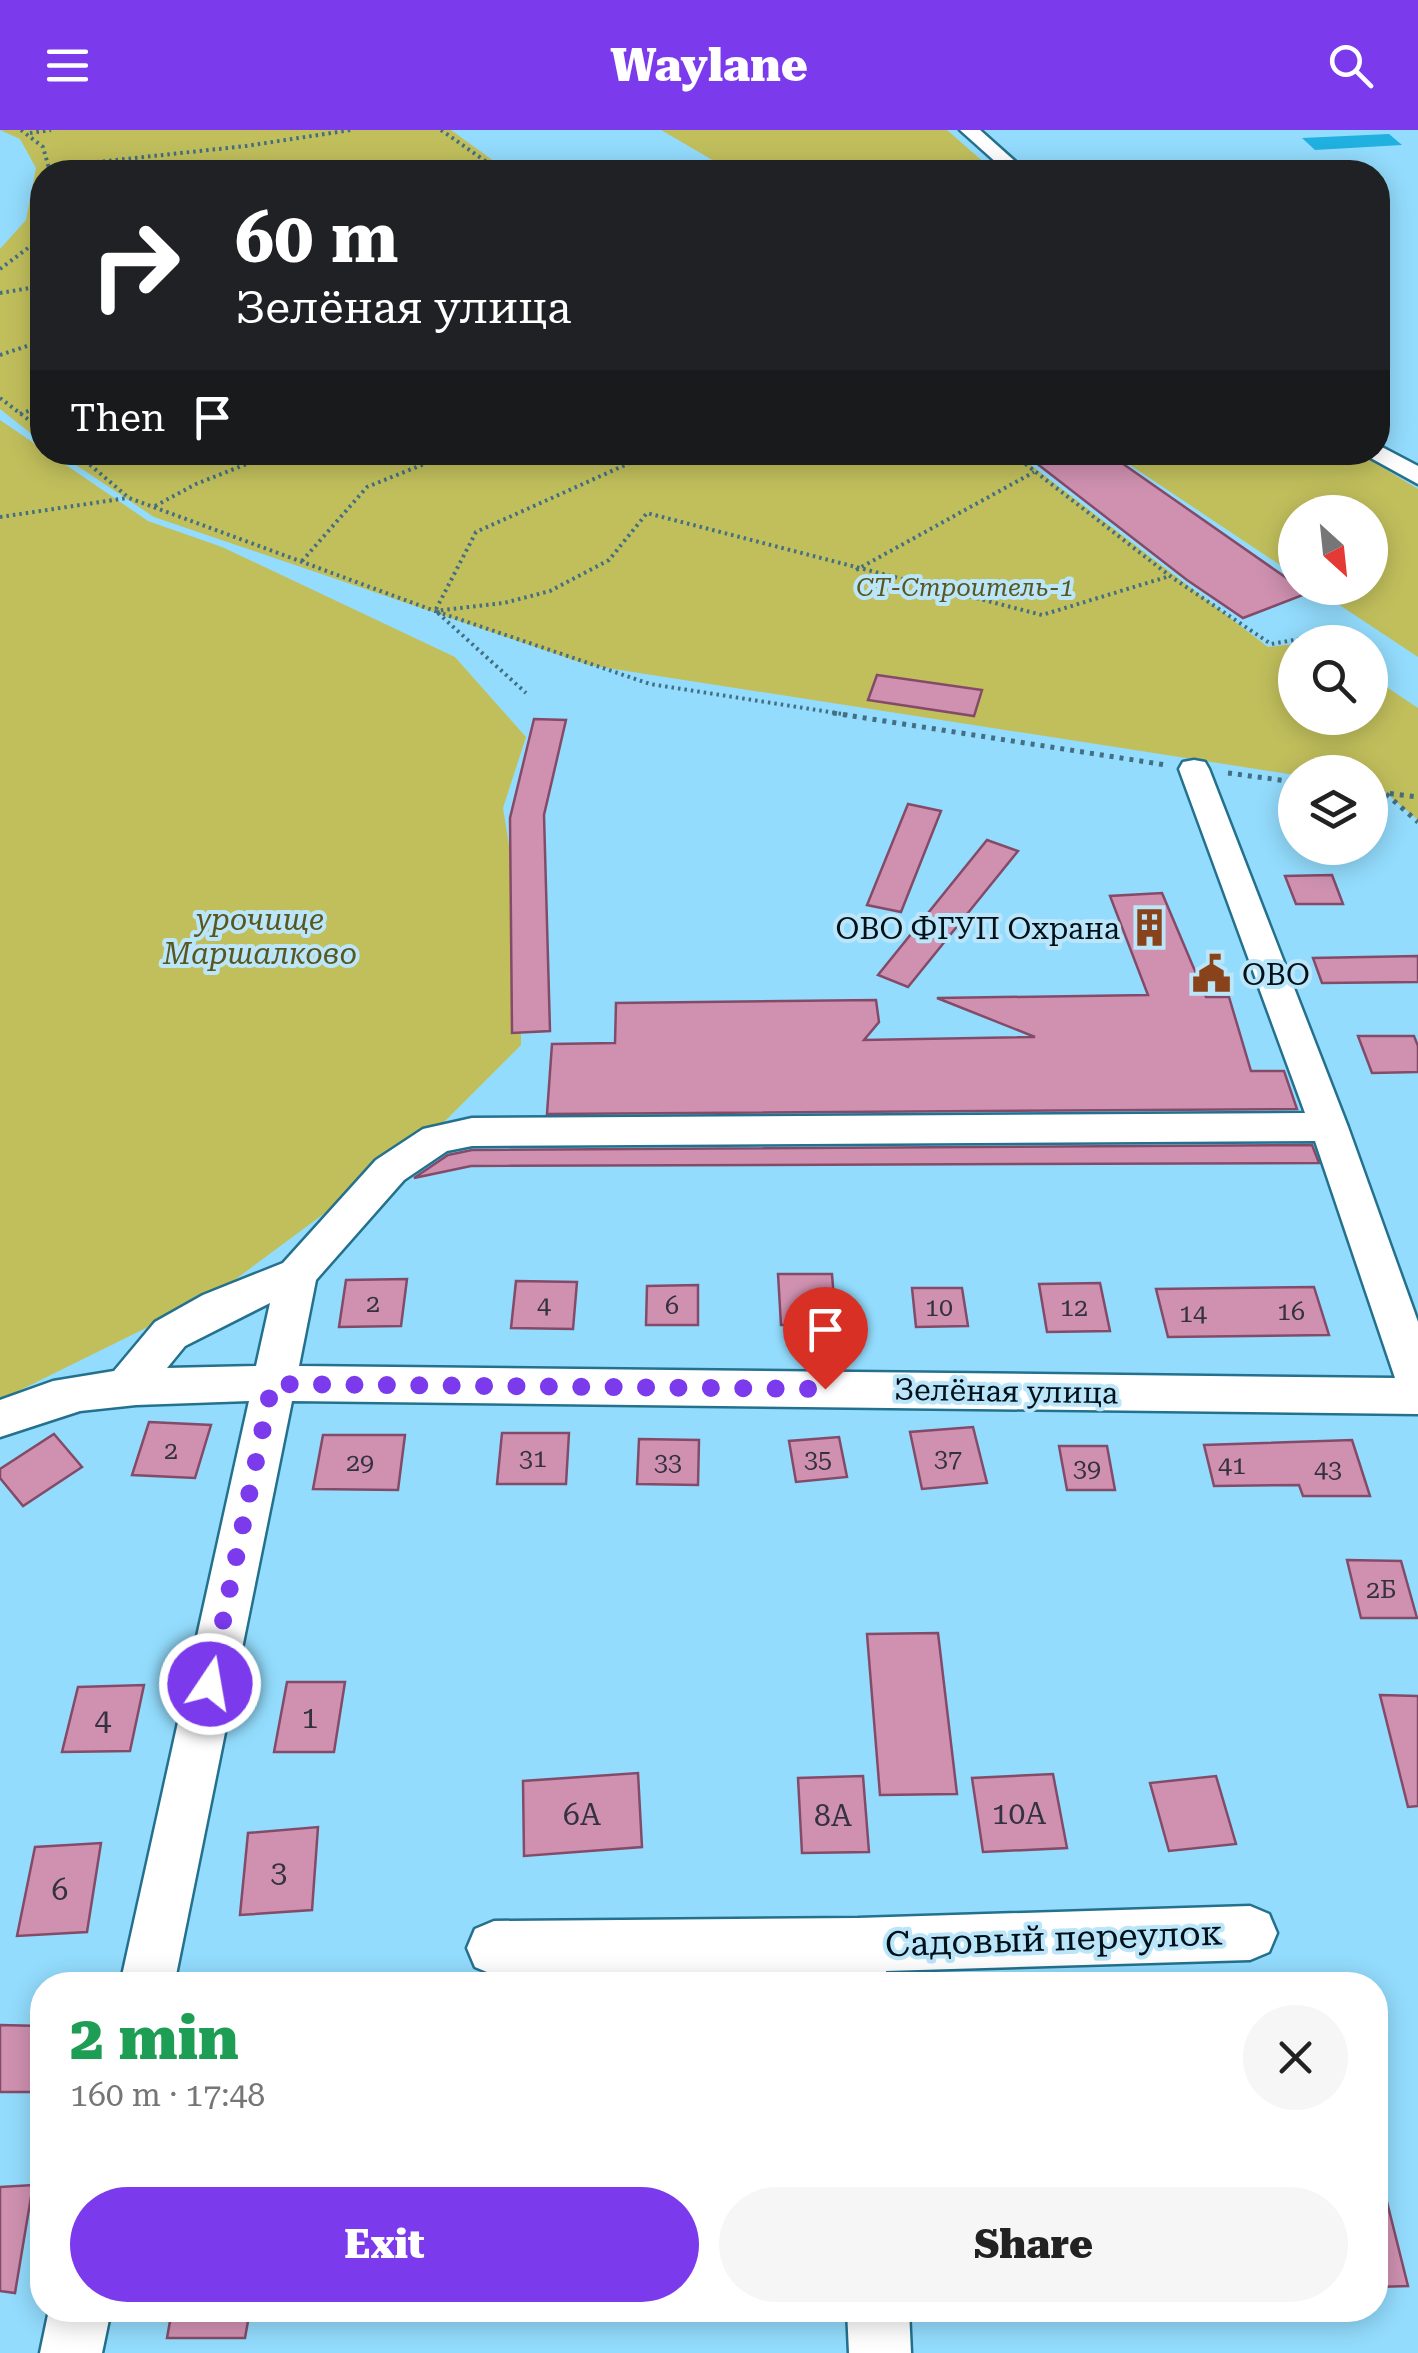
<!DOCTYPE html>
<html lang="en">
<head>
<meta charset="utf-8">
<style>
	body { margin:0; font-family:"Roboto Serif",serif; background:#f6f6f6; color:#222; height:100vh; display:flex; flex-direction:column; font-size:38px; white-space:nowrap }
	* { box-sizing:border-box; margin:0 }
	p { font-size:32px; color:#767676 }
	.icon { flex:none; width:55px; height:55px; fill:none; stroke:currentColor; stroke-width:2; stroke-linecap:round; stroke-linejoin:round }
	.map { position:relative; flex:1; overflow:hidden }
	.side { position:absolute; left:30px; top:1842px; width:1358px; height:350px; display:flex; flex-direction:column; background:#fff; border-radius:40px; box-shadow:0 5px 25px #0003 }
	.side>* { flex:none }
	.banner { position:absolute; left:30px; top:30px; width:1360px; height:305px; border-radius:40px; box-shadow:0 5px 25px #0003; background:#202124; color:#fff; overflow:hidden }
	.needle { width:65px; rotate:153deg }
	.buttons { position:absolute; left:1278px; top:365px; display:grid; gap:20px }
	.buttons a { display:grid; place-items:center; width:110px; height:110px; border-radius:50%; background:#fff; box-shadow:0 5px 25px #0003; font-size:50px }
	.pin { position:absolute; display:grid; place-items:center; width:85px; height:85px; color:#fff; margin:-102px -42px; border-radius:50% 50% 50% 0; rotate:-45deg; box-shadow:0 0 10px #0007 }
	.pin .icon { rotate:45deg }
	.me { position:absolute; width:110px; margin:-55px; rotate:12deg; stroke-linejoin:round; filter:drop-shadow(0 0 8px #0008) }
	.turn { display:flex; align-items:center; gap:35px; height:210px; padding:0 40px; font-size:45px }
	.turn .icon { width:130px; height:130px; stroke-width:2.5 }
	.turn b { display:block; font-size:70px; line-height:85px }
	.then { display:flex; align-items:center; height:95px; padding:0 40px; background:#0003; gap:20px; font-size:38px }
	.round { display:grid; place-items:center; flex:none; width:105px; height:105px; border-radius:52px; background:#f6f6f6 }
	.summary { display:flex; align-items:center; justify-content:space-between; height:170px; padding:0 40px }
	h1 { font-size:60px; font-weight:800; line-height:75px; color:#1e9e55 }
	.action { display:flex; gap:20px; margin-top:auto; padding:20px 40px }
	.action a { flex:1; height:115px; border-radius:60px; background:#7c3aed; color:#fff; font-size:40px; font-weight:800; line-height:115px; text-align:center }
	.action a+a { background:#f6f6f6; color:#222 }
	header { display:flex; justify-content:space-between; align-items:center; height:130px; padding:0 40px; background:#7c3aed; color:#fff; font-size:45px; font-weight:800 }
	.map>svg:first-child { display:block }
</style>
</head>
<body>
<header><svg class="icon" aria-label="menu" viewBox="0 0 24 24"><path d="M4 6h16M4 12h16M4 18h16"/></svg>Waylane<svg class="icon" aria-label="search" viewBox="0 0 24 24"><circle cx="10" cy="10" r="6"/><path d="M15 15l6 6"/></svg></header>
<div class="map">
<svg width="1418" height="2223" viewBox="0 0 1418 2223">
	<rect width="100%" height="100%" fill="#93dcfd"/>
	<!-- green -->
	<g fill="#c1bf5c">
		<path d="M0 0H451L509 42H42V312L0 279V119L26 90 36 38 20 9Z"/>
		<path d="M661 0H947L995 42H733Z"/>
		<path d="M0 290 148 391 222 417 455 527 526 607 503 678 521 789V915L433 1003 217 1163 0 1270Z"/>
		<path d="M58 323H1015L1268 517 1295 514V588H1370V546L1418 578V690L1380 658 1370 657V642L1295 645 588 535 154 387Z"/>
		<path d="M1112 323H1359L1418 359V527L1314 458H1370V382H1295V445Z"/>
	</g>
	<!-- water -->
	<path fill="#20b1e1" d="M1389 4 1402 15 1315 20 1302 8Z"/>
	<!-- building -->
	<g fill="#d091b1" stroke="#844b69" stroke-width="2.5">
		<path d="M1022 322H1106L1308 463 1243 488 1187 450Z"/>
		<path d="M877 545 982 560 974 586 868 570Z"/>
		<path d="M534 589 566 590 544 685 550 901 512 903 510 688Z"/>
		<path d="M908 674 941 681 901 782 867 775Z"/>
		<path d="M987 710 1018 721 908 857 878 845Z"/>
		<path d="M1332 745 1343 774H1296L1285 746Z"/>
		<path d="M1162 763 1206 867H1229L1251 941H1284L1297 979 547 984 552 914 615 913 616 873 876 870 879 892 864 910 1035 907 937 868 1148 865 1110 766Z"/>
		<path d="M1418 826V852L1322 853 1313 828Z"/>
		<path d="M1358 906H1414L1418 916V942L1372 943Z"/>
		<path d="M1312 1015 1319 1033 471 1036 414 1048 448 1025 472 1020Z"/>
		<path d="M778 1144H832L836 1195H781Z"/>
		<path d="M407 1149 401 1196 339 1197 346 1150Z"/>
		<path d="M516 1151 577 1152 573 1199 511 1198Z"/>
		<path d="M1100 1153 1110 1201 1047 1202 1039 1154Z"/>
		<path d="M698 1155V1195H646L647 1156Z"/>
		<path d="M1314 1157 1329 1205 1168 1207 1156 1159Z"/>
		<path d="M912 1158H962L968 1196 916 1197Z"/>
		<path d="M149 1292 211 1295 195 1348 132 1345Z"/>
		<path d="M973 1297 987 1353 922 1359 910 1302Z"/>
		<path d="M502 1303H569L566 1354H497Z"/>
		<path d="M54 1304 82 1337 23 1376 0 1348V1339Z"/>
		<path d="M323 1305H405L398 1360 313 1359Z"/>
		<path d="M839 1307 847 1347 796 1352 789 1311Z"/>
		<path d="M639 1309 699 1310 698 1355 637 1354Z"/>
		<path d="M1352 1310 1370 1366H1303L1299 1355 1214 1356 1204 1315Z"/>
		<path d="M1059 1316H1107L1115 1360H1067Z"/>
		<path d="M1347 1430 1401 1431 1417 1488H1361Z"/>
		<path d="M938 1503 957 1664 880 1665 867 1504Z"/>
		<path d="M287 1552H345L334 1622H274Z"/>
		<path d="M144 1555 130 1621 62 1622 78 1557Z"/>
		<path d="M1380 1565 1418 1566V1676L1408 1677Z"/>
		<path d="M638 1643 642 1717 524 1726 523 1651Z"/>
		<path d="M1053 1644 1067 1718 983 1722 972 1648Z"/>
		<path d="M863 1646 869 1722 802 1723 798 1648Z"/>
		<path d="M1216 1646 1236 1714 1169 1721 1150 1653Z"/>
		<path d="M318 1697 312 1780 240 1785 248 1703Z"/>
		<path d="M101 1713 87 1802 17 1806 35 1717Z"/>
		<path d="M0 1895 42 1896V1962H0Z"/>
		<path d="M33 2055 15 2163 0 2161V2057Z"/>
		<path d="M1385 2064 1408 2156 1375 2157V2065Z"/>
		<path d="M172 2180H250L245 2208H167Z"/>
	</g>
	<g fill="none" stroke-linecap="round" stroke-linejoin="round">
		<defs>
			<g id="street">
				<path d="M960 0H980L1027 42H1007Z"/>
				<path d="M1378 315 1418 336V354L1369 327 1366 322H1378Z"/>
				<path d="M1194 630 1205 632 1209 639 1348 997 1418 1192V1284L292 1271 174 1855H120L249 1271 136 1275 80 1281 0 1307V1270L53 1251 114 1241 155 1192 203 1165 283 1133 376 1030 423 999 472 988 1305 983 1179 639 1183 632ZM1315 1011 1395 1248 299 1236 316 1150 404 1050 447 1021 472 1016ZM270 1173 256 1236 167 1238 185 1216Z"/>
				<path d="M1250 1776 1269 1784 1277 1803 1269 1822 1250 1830 886 1841 887 1855H833L832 1842 494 1845 475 1837 467 1818 475 1799 494 1791 858 1788Z"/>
				<path d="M49 2180H111L102 2223H40Z"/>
				<path d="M847 2180H909L911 2223H849Z"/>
			</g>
		</defs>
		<!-- street casing -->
		<use href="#street" stroke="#24718e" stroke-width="5"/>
		<!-- path-far1 -->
		<g stroke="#446e82" stroke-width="4" stroke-dasharray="2.5 4" stroke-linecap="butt">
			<path d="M21 0 43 17 50 42"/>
			<path d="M441 0 501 42"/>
			<path d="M30 3 51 0"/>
			<path d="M51 37 246 16 351 0"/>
			<path d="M439 42 490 35"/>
			<path d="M0 139 32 115 42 77"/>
			<path d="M0 163 42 156"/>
			<path d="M0 225 42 211"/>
			<path d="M0 268 42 300"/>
			<path d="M20 284 42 276"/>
			<path d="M75 322 129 368 435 481 504 473 550 461 609 430 647 383 1042 485 1170 446"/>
			<path d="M654 322 476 402 435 481 650 554 849 585"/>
			<path d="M1010 322 1170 446 1271 514 1317 506"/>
			<path d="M155 376 196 354 277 322"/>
			<path d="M0 387 127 368"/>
			<path d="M302 431 367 357 454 322"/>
			<path d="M856 440 1034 342"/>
			<path d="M438 483 526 563"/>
		</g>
		<!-- path -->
		<g stroke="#446e82" stroke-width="5" stroke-dasharray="4 6" stroke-linecap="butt">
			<path d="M833 583 1166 635"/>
			<path d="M1228 643 1295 652"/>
			<path d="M1370 661 1418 667"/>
			<path d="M1386 664 1418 692"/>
		</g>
		<!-- street -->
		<use href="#street" fill="#fff" fill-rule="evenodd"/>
	</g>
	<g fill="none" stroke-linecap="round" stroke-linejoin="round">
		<!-- route -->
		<path stroke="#7c3aed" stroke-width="18" stroke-dasharray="0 32.4" d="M210 1554 272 1254 825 1259"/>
	</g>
	<!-- icons -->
	<defs>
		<symbol id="building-bare" viewBox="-9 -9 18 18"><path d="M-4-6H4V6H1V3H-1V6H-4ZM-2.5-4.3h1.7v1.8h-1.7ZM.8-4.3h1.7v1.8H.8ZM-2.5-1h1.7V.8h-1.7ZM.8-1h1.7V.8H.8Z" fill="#88431b" stroke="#bbe5f9" stroke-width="2.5" paint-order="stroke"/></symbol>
		<symbol id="civic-bare" viewBox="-9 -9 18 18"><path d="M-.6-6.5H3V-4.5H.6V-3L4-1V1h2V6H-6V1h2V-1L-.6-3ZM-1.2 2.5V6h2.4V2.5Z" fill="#88431b" stroke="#bbe5f9" stroke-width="2.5" paint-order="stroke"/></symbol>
	</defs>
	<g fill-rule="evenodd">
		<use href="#building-bare" x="1122" y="770" width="55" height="55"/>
		<use href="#civic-bare" x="1184" y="816" width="55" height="55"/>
	</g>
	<g text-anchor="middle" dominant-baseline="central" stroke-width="8" stroke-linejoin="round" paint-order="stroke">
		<!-- far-park labels -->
		<g font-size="25" font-style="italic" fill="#59571e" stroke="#bbe5f9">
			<text x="965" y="457">СТ-Строитель-1</text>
		</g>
		<!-- number labels -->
		<g font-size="25" fill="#343140">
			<text x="373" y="1173">2</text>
			<text x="544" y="1175">4</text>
			<text x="672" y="1175">6</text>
			<text x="939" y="1177">10</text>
			<text x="1074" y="1177">12</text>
			<text x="1291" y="1181">16</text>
			<text x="1193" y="1183">14</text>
			<text x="171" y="1320">2</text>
			<text x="533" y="1328">31</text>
			<text x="948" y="1328">37</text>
			<text x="818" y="1329">35</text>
			<text x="360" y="1332">29</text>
			<text x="668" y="1332">33</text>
			<text x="1232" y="1335">41</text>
			<text x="1087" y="1338">39</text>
			<text x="1328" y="1339">43</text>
			<text x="1381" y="1459">2Б</text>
		</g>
		<!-- park labels -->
		<g font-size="30" font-style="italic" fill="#59571e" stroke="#bbe5f9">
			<text x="260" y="789">урочище<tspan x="260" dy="34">Маршалково</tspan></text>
		</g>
		<!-- poi labels -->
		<g font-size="30" fill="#00111a" stroke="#bbe5f9" text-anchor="end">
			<text x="1120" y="798">ОВО ФГУП Охрана</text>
			<text x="1242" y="844" text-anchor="start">ОВО</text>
		</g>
		<!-- street labels -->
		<g font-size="30" fill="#00111a" stroke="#bbe5f9">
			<text transform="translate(1006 1261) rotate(1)">Зелёная улица</text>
		</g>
		<!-- near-number labels -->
		<g font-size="30" fill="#343140">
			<text x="310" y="1587">1</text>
			<text x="103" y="1589">4</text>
			<text x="1019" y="1683">10А</text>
			<text x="582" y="1684">6А</text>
			<text x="833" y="1685">8А</text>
			<text x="279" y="1741">3</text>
			<text x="60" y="1759">6</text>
		</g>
		<!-- near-street labels -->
		<g font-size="35" fill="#00111a" stroke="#bbe5f9">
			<text transform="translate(1054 1809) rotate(-2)">Садовый переулок</text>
		</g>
	</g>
</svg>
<div class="buttons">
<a><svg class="needle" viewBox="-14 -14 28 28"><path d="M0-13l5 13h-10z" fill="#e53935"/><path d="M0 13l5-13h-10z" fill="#767676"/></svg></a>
<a><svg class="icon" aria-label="search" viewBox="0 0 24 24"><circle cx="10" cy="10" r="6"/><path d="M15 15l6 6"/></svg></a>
<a><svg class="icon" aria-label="layers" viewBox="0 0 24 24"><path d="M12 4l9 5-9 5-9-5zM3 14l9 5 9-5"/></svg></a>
</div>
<div class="pin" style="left:825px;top:1259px;background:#d93025"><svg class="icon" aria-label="arrive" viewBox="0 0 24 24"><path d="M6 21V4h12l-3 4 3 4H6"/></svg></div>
<svg class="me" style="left:210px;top:1554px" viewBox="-20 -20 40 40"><circle r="17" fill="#7c3aed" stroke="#fff" stroke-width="3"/><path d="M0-11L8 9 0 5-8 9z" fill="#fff"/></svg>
<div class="banner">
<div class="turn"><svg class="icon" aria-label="right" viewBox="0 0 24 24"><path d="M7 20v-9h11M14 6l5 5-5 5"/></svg><div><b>60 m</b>Зелёная улица</div></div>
<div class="then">Then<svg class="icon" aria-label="arrive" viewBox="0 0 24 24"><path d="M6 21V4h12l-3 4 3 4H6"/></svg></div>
</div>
<section class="side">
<div class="summary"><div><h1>2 min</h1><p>160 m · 17:48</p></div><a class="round"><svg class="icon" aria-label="close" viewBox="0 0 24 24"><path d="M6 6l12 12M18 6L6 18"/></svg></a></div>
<div class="action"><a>Exit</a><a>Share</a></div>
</section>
</div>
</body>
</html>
